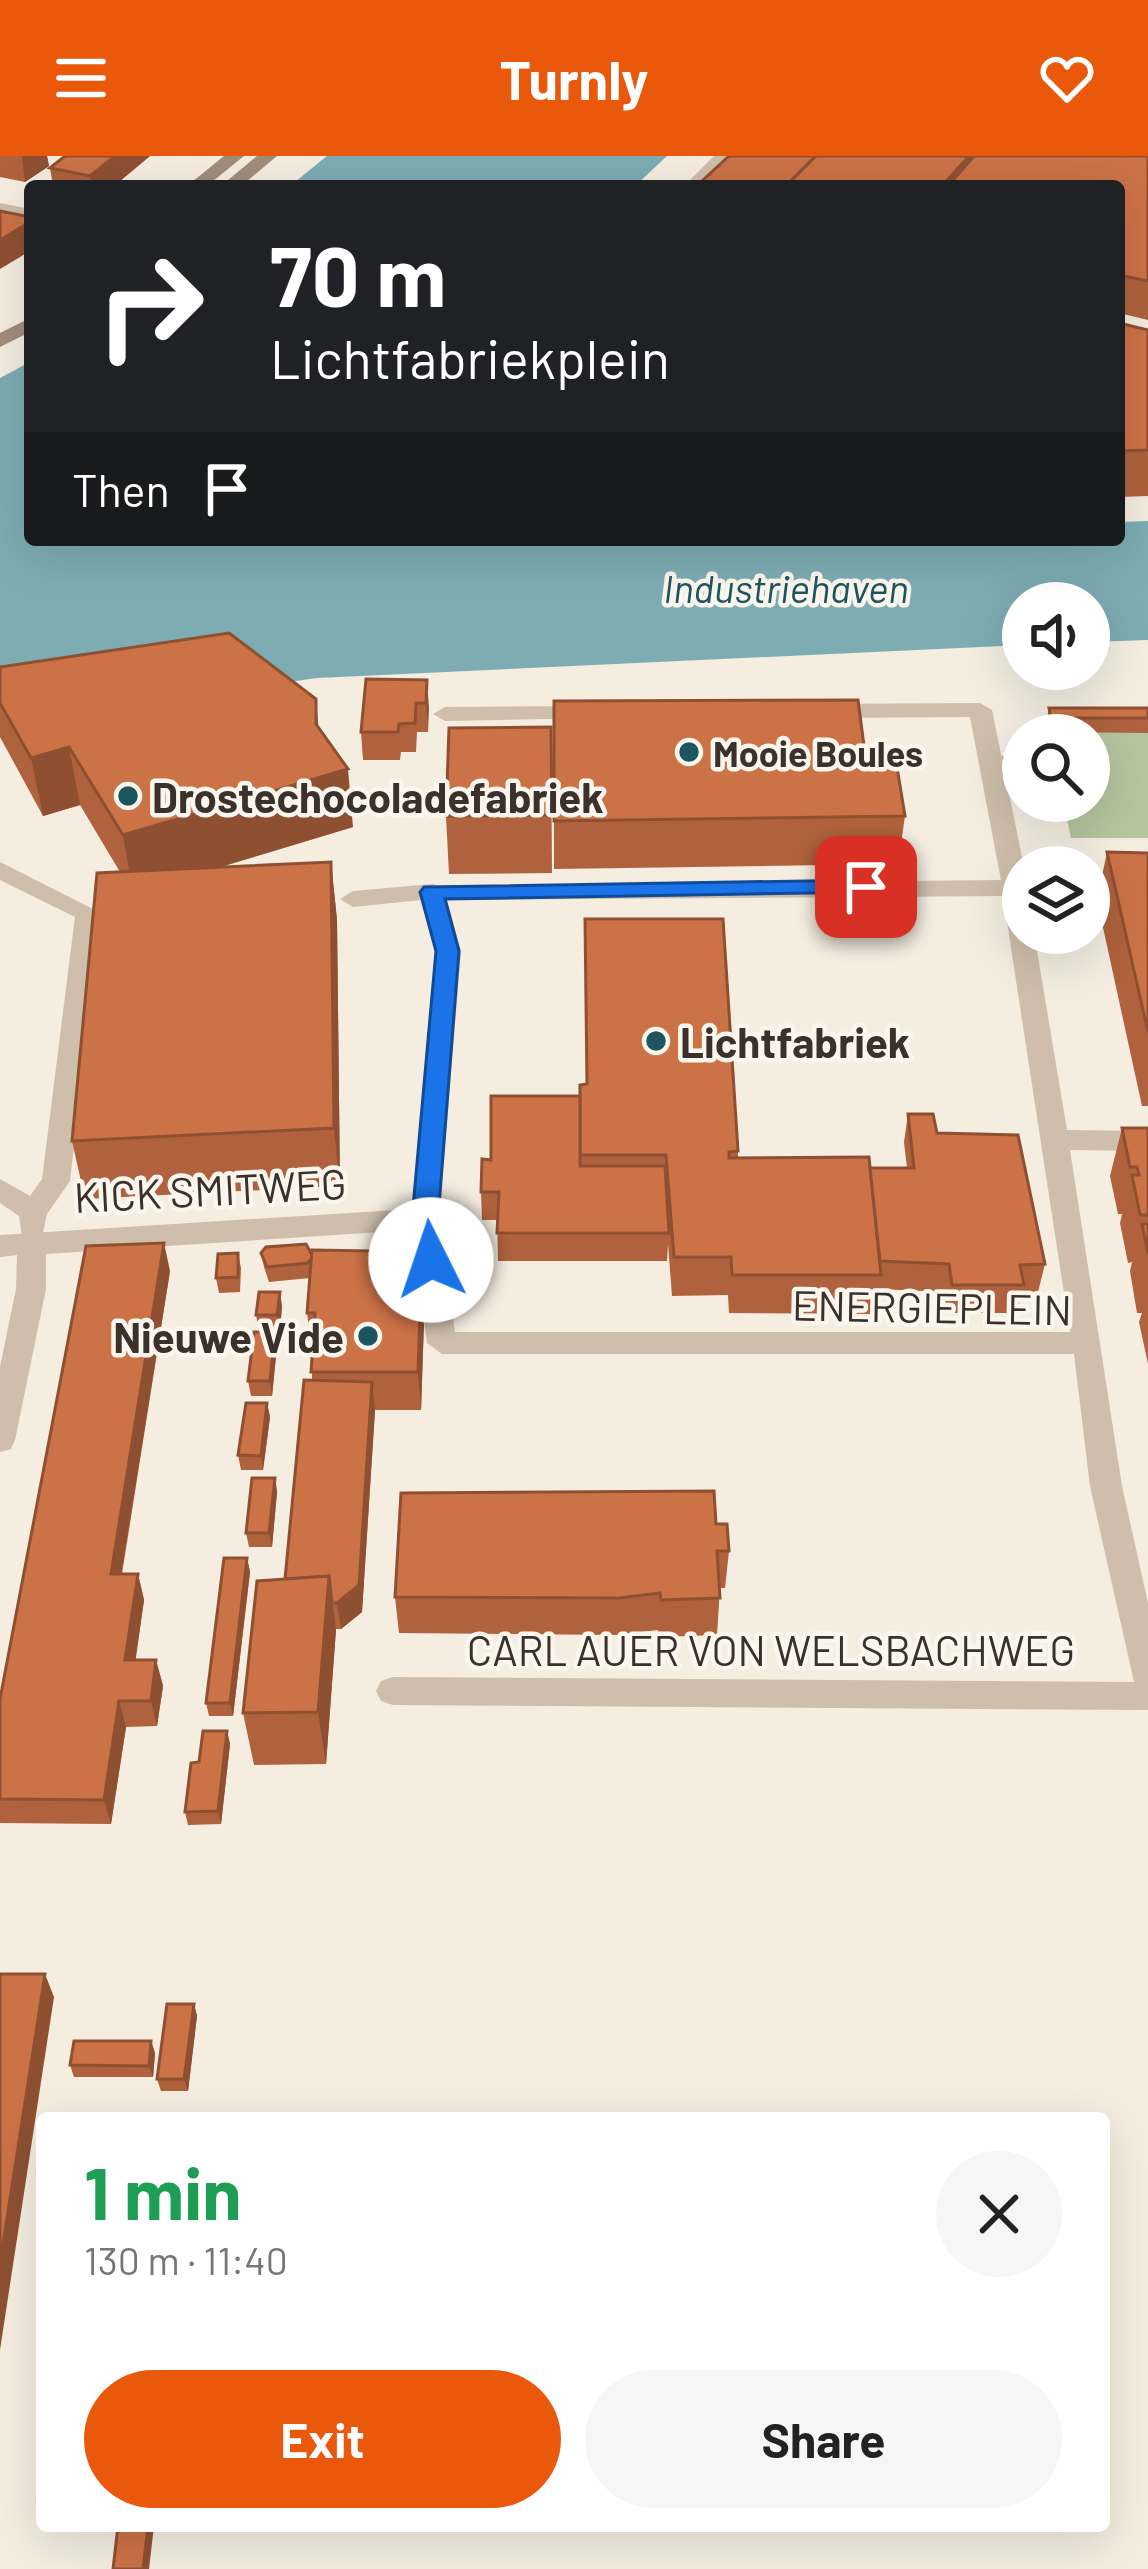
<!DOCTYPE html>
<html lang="en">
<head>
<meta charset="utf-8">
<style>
	body { margin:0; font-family:Barlow,sans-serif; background:#f6f6f6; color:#222; height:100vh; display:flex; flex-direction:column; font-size:45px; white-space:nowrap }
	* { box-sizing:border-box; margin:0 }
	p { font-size:39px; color:#767676 }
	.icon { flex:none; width:66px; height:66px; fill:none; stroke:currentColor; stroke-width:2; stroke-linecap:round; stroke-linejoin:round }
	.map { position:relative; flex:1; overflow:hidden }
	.panel { position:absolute; left:36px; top:1956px; width:1074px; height:420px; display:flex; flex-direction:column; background:#fff; border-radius:12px; box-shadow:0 12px 48px #0002 }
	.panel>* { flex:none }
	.guide { position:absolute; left:24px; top:24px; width:1101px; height:366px; border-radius:12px; box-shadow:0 12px 48px #0002; background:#202124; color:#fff; overflow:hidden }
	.controls { position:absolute; left:1002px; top:426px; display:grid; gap:24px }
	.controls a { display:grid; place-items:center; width:108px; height:108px; border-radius:50%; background:#fff; box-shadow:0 12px 48px #0002; font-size:60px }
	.pin { position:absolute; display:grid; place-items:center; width:102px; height:102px; color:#fff; margin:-51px; border-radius:24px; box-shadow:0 6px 18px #0006 }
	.me { position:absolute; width:132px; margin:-66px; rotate:356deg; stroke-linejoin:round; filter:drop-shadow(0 0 9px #0008) }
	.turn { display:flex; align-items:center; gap:42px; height:252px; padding:0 48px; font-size:54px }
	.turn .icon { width:156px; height:156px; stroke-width:2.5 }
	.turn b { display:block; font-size:84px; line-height:102px }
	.then { display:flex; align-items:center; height:114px; padding:0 48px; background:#0003; gap:24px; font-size:45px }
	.round { display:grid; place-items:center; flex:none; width:126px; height:126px; border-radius:63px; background:#f6f6f6 }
	.summary { display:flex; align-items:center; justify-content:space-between; height:204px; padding:0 48px }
	h1 { font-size:72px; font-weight:700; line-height:90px; color:#1e9e55 }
	.action { display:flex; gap:24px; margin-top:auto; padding:24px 48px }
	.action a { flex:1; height:138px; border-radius:72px; background:#ea580c; color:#fff; font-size:48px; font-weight:700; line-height:138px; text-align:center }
	.action a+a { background:#f6f6f6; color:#222 }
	header { display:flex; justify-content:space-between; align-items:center; height:156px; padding:0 48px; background:#ea580c; color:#fff; font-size:54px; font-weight:700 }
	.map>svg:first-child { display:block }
</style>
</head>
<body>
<header><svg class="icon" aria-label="menu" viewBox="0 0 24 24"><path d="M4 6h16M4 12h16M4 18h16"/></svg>Turnly<svg class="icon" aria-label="heart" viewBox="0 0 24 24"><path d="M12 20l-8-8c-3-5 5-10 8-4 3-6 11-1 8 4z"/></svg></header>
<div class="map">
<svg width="1148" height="2413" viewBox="0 0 1148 2413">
	<rect width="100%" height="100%" fill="#f4ede0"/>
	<!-- green -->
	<path fill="#b5c59f" d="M1148 566V682H1071L1063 645H1089V579H1049L1046 567Z"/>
	<!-- water -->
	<g fill="#7dacb3">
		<path d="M327 0H667L635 30H290Z"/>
		<path d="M30 206V384H1119V366L1148 365V484L1089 486V447H1023V489L317 522 0 567V222Z"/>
	</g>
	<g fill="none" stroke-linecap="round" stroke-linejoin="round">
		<!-- pedestrian -->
		<g fill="#cebeab" fill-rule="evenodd">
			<path d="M0 706 101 757 70 1025 47 1058 42 1081H22L19 1060 0 1047V1023L30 1040 42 1023 75 761 0 724Z"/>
			<path d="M432 728 441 730V742L353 751 340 743 353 735Z"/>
		</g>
		<!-- minor -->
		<g fill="#cebeab" fill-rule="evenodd">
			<path d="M714 0H733L703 30H684Z"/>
			<path d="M0 47 30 53V63L0 57Z"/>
			<path d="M980 547 992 554 1024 711 1023 777H1034L1067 974 1148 975V995L1070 994 1122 1330 1148 1447V1554L393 1549 381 1545 376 1535 381 1525 393 1521 1134 1526 1090 1330 1074 1198H442L427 1187 412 1074 46 1098V1133L15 1284 11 1293 0 1296V1211L16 1133 17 1099 0 1101V1079L412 1053 435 795 419 736 423 730 1001 724 970 561 818 562 806 555 818 548ZM1003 740 1070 1176H455L439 1063 461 795 447 744Z"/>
			<path d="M590 550 602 557 598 562 445 565 433 558 445 551Z"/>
		</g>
		<!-- secondary -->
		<g fill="#a28d7c" fill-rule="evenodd">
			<path d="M224 0H244L207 30H187Z"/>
			<path d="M257 0H277L241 30H221Z"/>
			<path d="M30 162V176L0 191V177Z"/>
		</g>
	</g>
	<!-- wall -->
	<g fill="#af623d">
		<path d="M0 0H47L49 10 25 26 0 21Z"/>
		<path d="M150 0 114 30H53L50 12Z"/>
		<path d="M1148 0V164L1119 157V30H701V26Z"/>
		<path d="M1119 167 1148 174V340L1119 341Z"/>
		<path d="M0 511 318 572 353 671 221 711 331 706 337 764 340 1030 85 1043 72 985 120 716 80 649 43 660 0 581Z"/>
		<path d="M427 524 428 576H417L416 596H401L400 604H363L361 576Z"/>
		<path d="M554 545 866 605 905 660 898 708 554 713Z"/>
		<path d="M1049 552H1148V577L1048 576 1046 567Z"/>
		<path d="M551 571 552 717 449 718 446 660Z"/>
		<path d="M1023 601V625H1004L1002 617 1004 602Z"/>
		<path d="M1107 696 1148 697V950H1142L1097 744Z"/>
		<path d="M580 940 738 995V1002L870 1012H907L904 986 908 958 937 977 1045 1108 1038 1136H1022L1017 1157H947L944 1136 879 1133 876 1158 729 1157 728 1139 672 1140 668 1088 667 1105H498L497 1064H482L481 1036 491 1004Z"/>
		<path d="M1122 972H1148V1208L1139 1166 1142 1157H1137L1130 1115 1132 1106 1128 1107 1120 1067 1122 1058H1118L1110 1020Z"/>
		<path d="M238 1097 241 1112 240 1136 219 1137 216 1122Z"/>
		<path d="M261 1097 372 1101 394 1119 424 1165 421 1254H375L362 1456 341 1473H336L326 1608 254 1609 243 1557 285 1423 312 1224V1195L307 1157 310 1122 269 1126 264 1111Z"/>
		<path d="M170 1115 122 1418H138L144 1444 135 1504H156L163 1530 157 1570 126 1571 111 1668 0 1667V1543Z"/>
		<path d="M282 1150 280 1174H259L256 1159Z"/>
		<path d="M275 1176 277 1190 272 1240H251L248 1225Z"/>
		<path d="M267 1247 270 1261 263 1314H241L238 1299Z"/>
		<path d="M275 1322 277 1336 272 1391H249L246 1377Z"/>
		<path d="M716 1368 729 1395 725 1432H720L717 1479 659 1481 658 1474 618 1479 399 1477 395 1441Z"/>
		<path d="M247 1402 250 1416 233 1560H209L206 1547Z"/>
		<path d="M227 1575 230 1588 221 1668 188 1669 185 1656 199 1606Z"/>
		<path d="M194 1848 197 1860 188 1935H161L157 1923Z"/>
		<path d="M151 1885 155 1897 153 1921H74L70 1909Z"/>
	</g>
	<!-- shaded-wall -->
	<g fill="#8f5032">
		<path d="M22 0H47L49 10 25 26Z"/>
		<path d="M115 0H150L114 30H92L90 20Z"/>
		<path d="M969 0H1001L975 30H942Z"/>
		<path d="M30 66V95L0 113V84Z"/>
		<path d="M427 524 429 552 428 576 426 547Z"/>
		<path d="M316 543 321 601 348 613 353 671 133 737 123 679 316 568Z"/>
		<path d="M69 591 80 649 43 660 31 602Z"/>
		<path d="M331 706 337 764 340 1030 334 972Z"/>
		<path d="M164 1087 170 1115 117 1444 111 1418Z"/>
		<path d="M421 1127 424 1165 421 1254 418 1216Z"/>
		<path d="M280 1136 282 1150 280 1174 277 1159Z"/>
		<path d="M275 1176 277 1190 272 1240 270 1225Z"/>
		<path d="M372 1226 375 1254 362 1456 341 1473 337 1447Z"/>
		<path d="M267 1247 270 1261 263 1314 261 1300Z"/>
		<path d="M275 1322 277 1336 272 1391 269 1377Z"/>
		<path d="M247 1402 250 1416 233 1560 230 1547Z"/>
		<path d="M138 1418 144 1444 132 1530 125 1504Z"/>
		<path d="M329 1420 336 1474 326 1608 318 1556Z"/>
		<path d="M156 1504 163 1530 157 1570 151 1545Z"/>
		<path d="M119 1545 126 1571 111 1668 104 1644Z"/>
		<path d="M227 1575 230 1588 221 1668 218 1655Z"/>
		<path d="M45 1818 54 1841 0 2194V2107Z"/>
		<path d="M194 1848 197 1860 188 1935 184 1923Z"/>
		<path d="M151 1885 155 1897 153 1921 149 1910Z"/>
		<path d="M148 2370H154L149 2413H143Z"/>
	</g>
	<!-- building -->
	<g fill="#cc7247" stroke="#8f5032" stroke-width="3">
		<path d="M65 0H115L90 20 50 12Z"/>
		<path d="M729 0H816L786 30H718L701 26Z"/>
		<path d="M816 0H969L942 30H786Z"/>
		<path d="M974 0H1148V125L1119 119V30H948Z"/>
		<path d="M0 55 30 61V66L0 84Z"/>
		<path d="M1119 167 1148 174V294L1119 295Z"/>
		<path d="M229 477 316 543V568L348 613 123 679 69 591 31 602 0 547V511Z"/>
		<path d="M366 523 427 524 426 547H416L415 567 399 568 398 576H361Z"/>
		<path d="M858 544 866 605H896L905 660 554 665V545Z"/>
		<path d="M1049 552H1148V562H1051Z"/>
		<path d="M551 571 552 659 446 660 449 572Z"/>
		<path d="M1023 601V610L1006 611 1004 602Z"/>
		<path d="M1107 696 1148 697V876Z"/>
		<path d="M331 706 334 972 72 985 97 717Z"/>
		<path d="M585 763H723L738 995 729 996V1002L869 1001 881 1119H732L731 1101H674L666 999H580V929L587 928Z"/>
		<path d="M491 940H580V1010H665L669 1077H497L499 1036H481L482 1003 491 1004Z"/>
		<path d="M908 958H933L937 977 1018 979 1045 1108 1020 1109 1024 1129H952L949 1108 880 1105 870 1012H914Z"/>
		<path d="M1122 972H1148V1061L1147 1059H1140L1132 1019H1139L1137 1011H1130Z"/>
		<path d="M1142 1068H1148V1098Z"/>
		<path d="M164 1087 111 1418H138L125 1504H156L151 1545H119L104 1644 0 1643V1543L86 1090Z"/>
		<path d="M306 1088 313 1101 308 1107 267 1111 261 1097 266 1091Z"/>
		<path d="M312 1094 371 1095V1101L393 1102 392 1119 412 1120 421 1127 418 1216H311L315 1157H307Z"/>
		<path d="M238 1097V1121L216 1122 218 1098Z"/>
		<path d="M259 1136H280L277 1159H256Z"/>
		<path d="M254 1176H275L270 1225H248Z"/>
		<path d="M304 1224 372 1226 359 1429 337 1447H332L329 1420 285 1423Z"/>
		<path d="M246 1247H267L261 1300 238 1299Z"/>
		<path d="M252 1322H275L269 1377H246Z"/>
		<path d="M714 1335 716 1368H727L729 1395H717L720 1442 661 1444 660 1437 619 1442 395 1441 401 1337Z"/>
		<path d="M224 1402H247L230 1547H206Z"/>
		<path d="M329 1420 318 1556 243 1557 257 1425Z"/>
		<path d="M203 1575H227L218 1655 185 1656 191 1607 199 1606Z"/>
		<path d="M0 1818H45L0 2107Z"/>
		<path d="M167 1848H194L184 1923H157Z"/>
		<path d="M74 1885H151L149 1910 70 1909Z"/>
		<rect x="152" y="1958" width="28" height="4"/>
		<path d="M118 2370H148L143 2413H113Z"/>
	</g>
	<!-- route -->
	<path fill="#1a73e8" stroke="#114b97" stroke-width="3" d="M866 724 877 731 874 736 445 743 459 795 438 1063 440 1111H421L412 1063 436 795 420 736 424 731Z"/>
	<!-- markers -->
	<g fill="#1d555f" stroke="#fbf6ed" stroke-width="4.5">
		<circle cx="689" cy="596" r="12"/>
		<circle cx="128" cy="640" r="12"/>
		<circle cx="656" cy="885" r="12"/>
		<circle cx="368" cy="1180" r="12"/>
	</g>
	<g text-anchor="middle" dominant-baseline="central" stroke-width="9" stroke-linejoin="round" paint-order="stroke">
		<!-- far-poi labels -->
		<g font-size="36" font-weight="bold" fill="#3b312a" stroke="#fbf6ed" text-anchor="start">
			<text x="713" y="596">Mooie Boules</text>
		</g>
		<!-- far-water labels -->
		<g font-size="39" font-style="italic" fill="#1d555f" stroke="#fbf6ed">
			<text x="786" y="431">Industriehaven</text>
		</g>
		<!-- poi labels -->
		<g font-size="42" font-weight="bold" fill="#3b312a" stroke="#fbf6ed" text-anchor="start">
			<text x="152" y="640">Drostechocoladefabriek</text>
			<text x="680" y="885">Lichtfabriek</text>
			<text x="344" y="1180" text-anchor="end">Nieuwe Vide</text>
		</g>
		<!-- street labels -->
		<g font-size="42" fill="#3b312a" stroke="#fbf6ed">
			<text transform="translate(210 1033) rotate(-3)">KICK SMITWEG</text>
			<text transform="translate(932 1150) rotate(1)">ENERGIEPLEIN</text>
			<text x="771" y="1493">CARL AUER VON WELSBACHWEG</text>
		</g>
	</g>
</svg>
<div class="controls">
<a><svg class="icon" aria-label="sound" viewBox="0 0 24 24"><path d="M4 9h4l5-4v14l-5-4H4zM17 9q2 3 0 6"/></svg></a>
<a><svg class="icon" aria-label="search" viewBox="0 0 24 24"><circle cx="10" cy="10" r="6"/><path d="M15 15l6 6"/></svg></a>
<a><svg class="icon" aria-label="layers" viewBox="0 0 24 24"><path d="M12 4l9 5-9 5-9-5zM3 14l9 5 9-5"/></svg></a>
</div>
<div class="pin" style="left:866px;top:731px;background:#d93025"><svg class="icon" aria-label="arrive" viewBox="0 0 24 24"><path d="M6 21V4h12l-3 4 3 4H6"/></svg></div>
<svg class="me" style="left:431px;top:1104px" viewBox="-20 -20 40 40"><circle r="19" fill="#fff"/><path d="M0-13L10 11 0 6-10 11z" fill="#1a73e8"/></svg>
<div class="guide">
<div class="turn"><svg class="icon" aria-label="right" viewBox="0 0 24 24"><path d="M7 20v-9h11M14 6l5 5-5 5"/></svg><div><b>70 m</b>Lichtfabriekplein</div></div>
<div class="then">Then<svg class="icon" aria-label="arrive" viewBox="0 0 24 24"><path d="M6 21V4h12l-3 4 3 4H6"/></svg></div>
</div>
<section class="panel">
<div class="summary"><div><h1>1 min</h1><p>130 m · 11:40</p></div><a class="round"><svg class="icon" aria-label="close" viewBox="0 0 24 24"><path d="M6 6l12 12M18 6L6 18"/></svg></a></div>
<div class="action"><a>Exit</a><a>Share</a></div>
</section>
</div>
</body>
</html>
